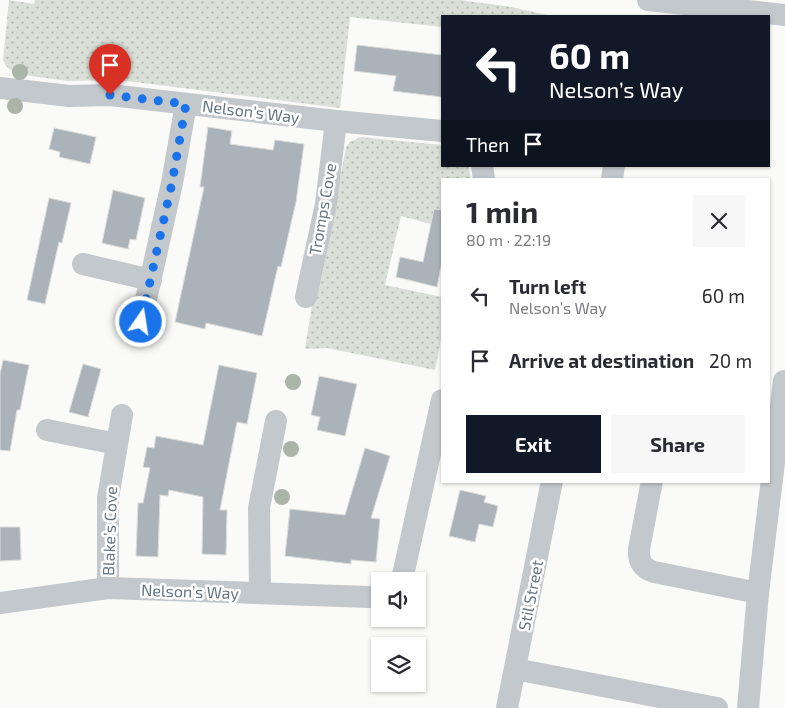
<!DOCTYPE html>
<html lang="en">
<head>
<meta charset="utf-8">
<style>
	body { margin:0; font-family:"Exo 2",sans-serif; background:#f7f7f7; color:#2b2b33; height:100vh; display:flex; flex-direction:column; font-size:19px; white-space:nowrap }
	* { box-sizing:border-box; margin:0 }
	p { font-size:16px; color:#7c7c81 }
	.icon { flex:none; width:28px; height:28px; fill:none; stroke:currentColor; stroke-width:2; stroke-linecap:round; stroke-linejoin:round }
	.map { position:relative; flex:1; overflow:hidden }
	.details { position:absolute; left:441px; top:178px; width:329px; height:305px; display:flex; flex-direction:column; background:#fff; border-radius:0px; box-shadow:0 1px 4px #0004 }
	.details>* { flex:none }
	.top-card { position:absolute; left:441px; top:15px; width:329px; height:152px; border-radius:0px; box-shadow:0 1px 4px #0004; background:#111827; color:#fff; overflow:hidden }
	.buttons { position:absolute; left:371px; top:572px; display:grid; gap:10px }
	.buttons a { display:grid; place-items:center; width:55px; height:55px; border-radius:0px; background:#fff; box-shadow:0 1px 4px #0004; font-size:25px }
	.pin { position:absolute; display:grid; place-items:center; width:42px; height:42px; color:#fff; margin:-51px -21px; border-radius:50% 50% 50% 0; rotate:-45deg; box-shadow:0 0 5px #0007 }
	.pin .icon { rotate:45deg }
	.me { position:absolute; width:55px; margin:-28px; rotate:13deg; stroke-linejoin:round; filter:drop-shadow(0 0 4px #0008) }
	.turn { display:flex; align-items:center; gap:18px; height:105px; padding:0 25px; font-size:22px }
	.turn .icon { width:65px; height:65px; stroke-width:2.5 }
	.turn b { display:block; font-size:35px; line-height:42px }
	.then { display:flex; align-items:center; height:48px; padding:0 25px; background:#0003; gap:10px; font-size:19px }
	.round { display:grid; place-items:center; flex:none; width:52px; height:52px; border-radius:0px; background:#f7f7f7 }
	.summary { display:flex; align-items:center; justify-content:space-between; height:85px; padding:0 25px }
	h1 { font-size:30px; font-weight:700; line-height:38px }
	.action { display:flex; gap:10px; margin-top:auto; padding:10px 25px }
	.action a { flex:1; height:58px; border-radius:0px; background:#111827; color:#fff; font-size:20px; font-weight:700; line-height:58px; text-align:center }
	.action a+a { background:#f7f7f7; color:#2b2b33 }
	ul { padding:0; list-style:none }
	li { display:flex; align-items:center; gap:15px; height:65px; padding:0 25px }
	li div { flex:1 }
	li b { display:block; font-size:19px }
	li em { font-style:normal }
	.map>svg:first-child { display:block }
</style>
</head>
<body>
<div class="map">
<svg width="785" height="708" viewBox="0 0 785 708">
	<defs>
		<pattern id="grass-dots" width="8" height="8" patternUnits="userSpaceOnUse" patternTransform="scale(1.25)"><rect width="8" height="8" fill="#dadfd7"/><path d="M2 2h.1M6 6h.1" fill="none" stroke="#b4b9b4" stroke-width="1.8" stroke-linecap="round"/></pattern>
	</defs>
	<rect width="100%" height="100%" fill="#fafaf8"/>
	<!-- grass -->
	<g fill="url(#grass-dots)">
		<path d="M9 0 34 4 35 0H460L511 7 552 16H442V27L350 17 340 108 119 80 68 81 16 74 6 66 3 60Z"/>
		<path d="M360 137 442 145V166H468L471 179H442V227L401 216 385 285 442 297V335L435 370 327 348 305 349 312 305 322 277 346 147 350 142Z"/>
	</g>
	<!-- building -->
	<g fill="#aab3b9" stroke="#dcdcda">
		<path d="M357 45 442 55V97L393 91 396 76 354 71Z"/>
		<path d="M208 127 232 131 230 144 273 150 275 140 304 144 296 202 281 267 278 266 262 336 206 323 205 329 175 322 204 187H200Z"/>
		<path d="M54 128 96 137 90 164 59 157 60 152 49 149Z"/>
		<path d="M113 190 145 198 136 240 130 239 128 249 102 243Z"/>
		<path d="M49 198 71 203 62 243 59 242 45 304 27 300Z"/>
		<path d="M434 209 442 210V261L437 287 396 277 400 257 423 262Z"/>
		<path d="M3 360 29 365 20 410H17L10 451 0 450V374Z"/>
		<path d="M83 364 101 369 88 417 69 412Z"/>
		<path d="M219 365 257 373 247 424 237 422 220 510H227L226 555 202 554 203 497 169 490 168 496 160 495 158 557 136 556 138 503H143L150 468 143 467 147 447 154 448 156 436 203 445Z"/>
		<path d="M319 376 357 384 345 436 317 430 320 417 311 415Z"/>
		<path d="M365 448 390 456 371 518 380 519 376 562 351 560V564L285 556 290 509 345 515Z"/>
		<path d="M460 490 486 496 484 502 498 506 493 527 479 524 475 542 449 536Z"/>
		<path d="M0 527H20L21 560 0 561Z"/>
	</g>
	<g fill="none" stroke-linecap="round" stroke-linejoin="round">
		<!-- street -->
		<g stroke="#c3c8cc" stroke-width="22">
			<path d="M648 0 785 15"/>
			<path d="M0 88 69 96 110 95 336 121 442 131"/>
			<path d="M482 166 484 179"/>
			<path d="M612 179 614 166"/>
			<path d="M83 264 151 280"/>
			<path d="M306 297 326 204 336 121"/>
			<path d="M141 322 172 183 186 104"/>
			<path d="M47 430 117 444"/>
			<path d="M652 481 639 549C638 561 643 569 654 572L758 593"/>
			<path d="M400 581 403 575 442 400"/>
			<path d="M108 588V498L122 415"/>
			<path d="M260 593 259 508 276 421"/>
			<path d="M0 603 108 588 369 597 380 595"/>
			<path d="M515 669 717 708"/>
			<path d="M507 708 552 481"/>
			<path d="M748 708 758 593 784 381"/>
		</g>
	</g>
	<!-- trees -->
	<g fill="#aab4a7">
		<circle cx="20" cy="72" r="8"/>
		<circle cx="15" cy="106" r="8"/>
		<circle cx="293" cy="382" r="8"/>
		<circle cx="291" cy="449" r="8"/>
		<circle cx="282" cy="497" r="8"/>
	</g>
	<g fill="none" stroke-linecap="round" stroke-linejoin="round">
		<!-- route -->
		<path stroke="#1a73e8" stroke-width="9" stroke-dasharray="0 16.2" d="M110 95 186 104 172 183 141 322"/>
	</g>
	<g text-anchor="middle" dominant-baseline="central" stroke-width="5" stroke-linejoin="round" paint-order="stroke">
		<!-- street labels -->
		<g font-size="16" fill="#657683" stroke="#fff">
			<text transform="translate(251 111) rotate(7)">Nelson’s Way</text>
			<text transform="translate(322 209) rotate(-80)">Tromps Cove</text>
			<text transform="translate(109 531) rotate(-88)">Blake’s Cove</text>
			<text transform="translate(190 591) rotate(2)">Nelson’s Way</text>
			<text transform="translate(530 595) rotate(-79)">Stil Street</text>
		</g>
	</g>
</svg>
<div class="buttons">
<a><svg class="icon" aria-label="sound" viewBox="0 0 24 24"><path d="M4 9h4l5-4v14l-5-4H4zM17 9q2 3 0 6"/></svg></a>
<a><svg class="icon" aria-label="layers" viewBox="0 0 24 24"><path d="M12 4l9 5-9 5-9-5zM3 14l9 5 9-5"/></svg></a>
</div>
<div class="pin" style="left:110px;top:95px;background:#d93025"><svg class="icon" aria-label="arrive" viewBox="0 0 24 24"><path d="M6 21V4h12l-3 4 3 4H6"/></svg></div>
<svg class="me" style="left:141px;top:322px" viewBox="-20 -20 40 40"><circle r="17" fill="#1a73e8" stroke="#fff" stroke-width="3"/><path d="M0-11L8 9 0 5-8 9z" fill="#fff"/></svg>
<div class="top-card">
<div class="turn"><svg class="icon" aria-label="left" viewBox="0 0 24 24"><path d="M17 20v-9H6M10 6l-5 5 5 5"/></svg><div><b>60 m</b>Nelson’s Way</div></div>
<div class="then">Then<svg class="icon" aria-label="arrive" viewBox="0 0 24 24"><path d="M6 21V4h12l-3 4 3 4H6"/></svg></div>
</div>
<section class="details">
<div class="summary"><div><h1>1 min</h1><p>80 m · 22:19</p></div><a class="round"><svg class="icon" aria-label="close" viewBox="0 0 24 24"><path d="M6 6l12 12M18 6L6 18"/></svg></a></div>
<ul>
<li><svg class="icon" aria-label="left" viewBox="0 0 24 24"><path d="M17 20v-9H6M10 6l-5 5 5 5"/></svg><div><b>Turn left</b><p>Nelson’s Way</p></div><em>60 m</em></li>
<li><svg class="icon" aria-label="arrive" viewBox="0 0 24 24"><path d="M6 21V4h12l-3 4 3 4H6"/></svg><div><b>Arrive at destination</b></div><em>20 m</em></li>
</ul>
<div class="action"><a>Exit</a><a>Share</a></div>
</section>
</div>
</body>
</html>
